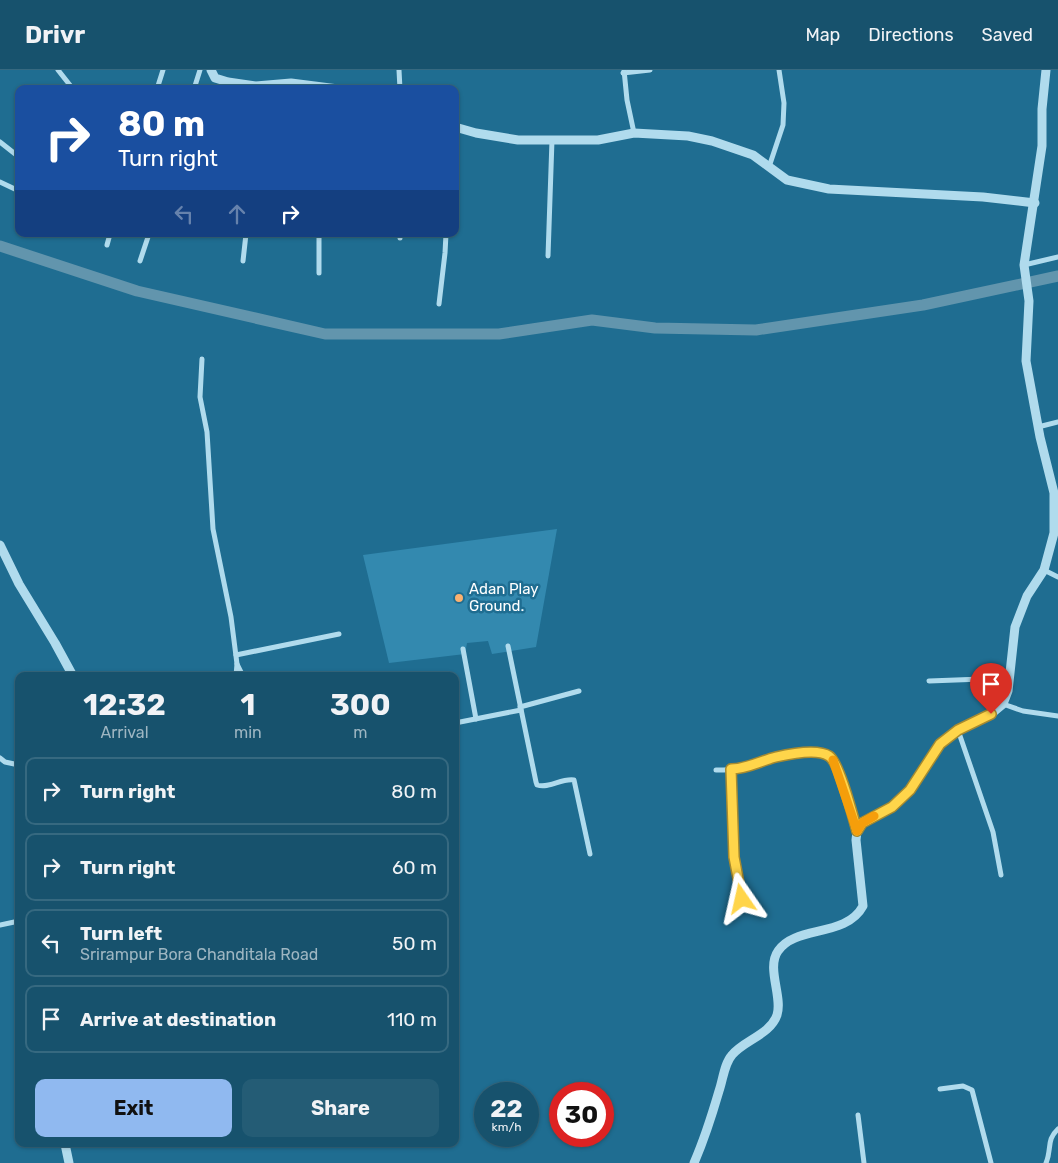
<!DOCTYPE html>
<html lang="en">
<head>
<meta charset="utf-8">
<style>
	body { margin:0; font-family:Rubik,sans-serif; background:#245c75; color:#f1f3f6; height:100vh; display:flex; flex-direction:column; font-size:19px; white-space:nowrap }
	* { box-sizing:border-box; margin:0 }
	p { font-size:16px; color:#9eb6c2 }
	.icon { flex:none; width:28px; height:28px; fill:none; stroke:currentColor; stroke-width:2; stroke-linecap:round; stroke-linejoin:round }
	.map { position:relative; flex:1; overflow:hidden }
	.drawer { position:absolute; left:15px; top:602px; width:444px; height:475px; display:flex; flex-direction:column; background:#17526d; border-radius:10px; box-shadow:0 1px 4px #0004,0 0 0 1px #366980 }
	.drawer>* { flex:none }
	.banner { position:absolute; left:15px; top:15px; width:444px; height:152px; border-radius:10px; box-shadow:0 1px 4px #0004,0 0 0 1px #366980; background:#1a4fa0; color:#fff; overflow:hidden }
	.speed { position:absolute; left:474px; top:1012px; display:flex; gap:10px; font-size:25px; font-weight:700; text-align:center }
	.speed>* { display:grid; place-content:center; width:65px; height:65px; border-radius:50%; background:#17526d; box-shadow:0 1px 4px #0004,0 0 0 1px #366980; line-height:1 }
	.speed small { font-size:12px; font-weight:400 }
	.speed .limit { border:8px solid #d22; background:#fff; color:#111 }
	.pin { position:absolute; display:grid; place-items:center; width:42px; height:42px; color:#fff; margin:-51px -21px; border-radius:50% 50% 50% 0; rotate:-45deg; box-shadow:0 0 5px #0007 }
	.pin .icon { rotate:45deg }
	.me { position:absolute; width:55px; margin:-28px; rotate:349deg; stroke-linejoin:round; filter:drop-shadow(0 0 4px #0008) }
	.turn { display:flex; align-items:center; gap:18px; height:105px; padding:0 20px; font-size:22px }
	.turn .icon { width:65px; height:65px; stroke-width:2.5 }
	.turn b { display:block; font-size:35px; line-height:42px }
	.lanes { display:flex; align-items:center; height:48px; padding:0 20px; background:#0003; justify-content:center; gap:25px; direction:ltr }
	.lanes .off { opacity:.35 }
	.eta { display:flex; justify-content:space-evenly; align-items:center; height:85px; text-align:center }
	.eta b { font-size:30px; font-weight:700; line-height:35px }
	.cta { display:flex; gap:10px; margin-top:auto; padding:10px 20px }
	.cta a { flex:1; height:58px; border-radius:10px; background:#90b9f0; color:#111; font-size:20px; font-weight:700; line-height:58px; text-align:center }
	.cta a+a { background:#245c75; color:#f1f3f6 }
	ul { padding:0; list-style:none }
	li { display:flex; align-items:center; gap:15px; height:68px; margin:0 10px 8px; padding:0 10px; border:2px solid #366980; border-radius:10px }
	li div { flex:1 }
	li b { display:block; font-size:19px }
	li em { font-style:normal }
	header { display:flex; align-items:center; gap:30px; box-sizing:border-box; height:70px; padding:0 25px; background:#17526d; border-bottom:1px solid #366980 }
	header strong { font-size:24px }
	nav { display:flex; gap:28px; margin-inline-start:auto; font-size:18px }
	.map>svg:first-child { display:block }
</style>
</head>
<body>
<header>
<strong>Drivr</strong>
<nav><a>Map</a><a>Directions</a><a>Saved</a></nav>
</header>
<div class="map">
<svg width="1058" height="1093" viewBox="0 0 1058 1093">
	<rect width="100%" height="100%" fill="#1f6d91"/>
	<!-- green -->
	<path fill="#3389af" d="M557 459 536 577 492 584 488 571 467 573 465 584 389 593 363 485Z"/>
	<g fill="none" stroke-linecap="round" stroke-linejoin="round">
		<!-- canal -->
		<path stroke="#6295ad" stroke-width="11" d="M0 176 137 221 325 264H499L592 250 655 258 756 260 923 235 1058 206"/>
		<!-- minor -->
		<g stroke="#b0dbed" stroke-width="5">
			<path d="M58 0 73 19"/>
			<path d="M399 0 400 19"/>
			<path d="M624 0 627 30 634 63"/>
			<path d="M623 3 650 0"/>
			<path d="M157 19 163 0"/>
			<path d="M194 19 200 0"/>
			<path d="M0 72 19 87"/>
			<path d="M769 97 783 55 784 33 779 0"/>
			<path d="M0 112 19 121"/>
			<path d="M400 168V164"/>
			<path d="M107 175 110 164"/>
			<path d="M548 186 552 70"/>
			<path d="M140 191 149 164"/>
			<path d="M243 191 246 164"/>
			<path d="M1024 195 1058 187"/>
			<path d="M319 203V164"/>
			<path d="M439 234 445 183 446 164"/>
			<path d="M202 289 200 327 207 362 213 459 231 547 237 594 236 606"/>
			<path d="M1038 357 1058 352"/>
			<path d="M1044 500 1058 507"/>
			<path d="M508 576 536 712 537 715C549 719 561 708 574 710L590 784"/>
			<path d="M463 579 476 649"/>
			<path d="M236 585 339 564"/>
			<path d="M237 594 243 606"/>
			<path d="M929 611 1009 608"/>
			<path d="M1003 634 1023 641 1058 646"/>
			<path d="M520 637 579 621"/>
			<path d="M455 653 521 640"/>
			<path d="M958 660 993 762 1001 805"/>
			<path d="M0 688 5 692 19 695"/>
			<path d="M731 699 734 787 741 829"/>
			<path d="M716 700C723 700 731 700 739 699 759 695 820 668 834 691 844 707 851 742 857 761"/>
			<path d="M0 855 19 851"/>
			<path d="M940 1019 963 1016 972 1020 991 1093"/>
			<path d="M858 1045 864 1093"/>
			<path d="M1046 1093C1052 1079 1046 1070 1058 1059"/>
		</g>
		<!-- tertiary -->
		<g stroke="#b0dbed" stroke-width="9">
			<path d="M211 0 215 8 228 12 256 16 291 13 338 19"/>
			<path d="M455 57 476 63 518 70H598L634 63 688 66 712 71 753 85 787 110 829 119 983 127 1035 133"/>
			<path d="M0 475 19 514 55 573 73 606"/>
			<path d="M65 1074 69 1093"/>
			<path d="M694 1093C704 1070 712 1045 719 1021 723 1010 724 994 732 985 744 970 770 965 777 945 783 927 766 898 778 881 795 855 846 868 863 836L856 770 857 761 862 753 892 737 910 720 940 674 958 660 991 644 1003 634 1008 621 1015 557 1027 526 1044 500 1054 463V423L1040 367 1026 291 1029 231 1024 195 1042 76V39L1046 0"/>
		</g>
	</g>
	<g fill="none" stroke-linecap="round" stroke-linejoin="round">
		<defs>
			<path id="route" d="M742 829 734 787 731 699C747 699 760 691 776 687 789 684 817 678 829 686 839 692 853 747 857 761L862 753 892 737 910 720 940 674 958 660 991 644"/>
		</defs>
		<!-- route casing -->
		<use href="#route" stroke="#a68a30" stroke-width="12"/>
		<!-- route -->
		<use href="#route" stroke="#ffd54a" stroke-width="9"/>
		<!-- slow -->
		<path stroke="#f59e0b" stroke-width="9" d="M833 690 857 761 862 753 874 746"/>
	</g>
	<!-- markers -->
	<circle fill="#fbb170" stroke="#1f6d91" stroke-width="2" cx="459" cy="528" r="5"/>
	<g text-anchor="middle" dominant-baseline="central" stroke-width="5" stroke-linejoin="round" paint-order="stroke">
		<!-- poi labels -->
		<g font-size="15" fill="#fff" stroke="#1f6d91" text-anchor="start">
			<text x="469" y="519">Adan Play<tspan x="469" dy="17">Ground.</tspan></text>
		</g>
	</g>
</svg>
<div class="speed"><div>22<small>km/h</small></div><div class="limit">30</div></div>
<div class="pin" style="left:991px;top:644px;background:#d93025"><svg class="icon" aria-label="arrive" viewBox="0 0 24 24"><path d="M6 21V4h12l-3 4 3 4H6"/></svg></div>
<svg class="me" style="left:742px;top:829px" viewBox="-20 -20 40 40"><path d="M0-17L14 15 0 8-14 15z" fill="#ffd54a" stroke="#fff" stroke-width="4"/></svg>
<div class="banner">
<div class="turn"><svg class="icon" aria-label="right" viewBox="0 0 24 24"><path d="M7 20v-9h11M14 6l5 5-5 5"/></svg><div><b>80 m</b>Turn right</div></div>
<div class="lanes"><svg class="icon off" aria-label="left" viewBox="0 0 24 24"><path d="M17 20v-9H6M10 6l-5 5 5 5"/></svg><svg class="icon off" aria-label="ahead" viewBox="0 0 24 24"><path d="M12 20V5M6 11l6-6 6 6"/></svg><svg class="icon" aria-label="right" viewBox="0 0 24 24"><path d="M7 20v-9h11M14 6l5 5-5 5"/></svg></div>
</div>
<section class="drawer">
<div class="eta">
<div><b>12:32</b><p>Arrival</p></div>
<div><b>1</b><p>min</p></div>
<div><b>300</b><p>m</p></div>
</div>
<ul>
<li><svg class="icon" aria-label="right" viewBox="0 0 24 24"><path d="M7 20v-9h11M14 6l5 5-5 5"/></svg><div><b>Turn right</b></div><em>80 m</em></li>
<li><svg class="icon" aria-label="right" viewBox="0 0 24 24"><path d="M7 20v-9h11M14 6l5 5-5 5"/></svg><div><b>Turn right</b></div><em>60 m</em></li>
<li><svg class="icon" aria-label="left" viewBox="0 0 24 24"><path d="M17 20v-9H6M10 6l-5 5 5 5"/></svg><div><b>Turn left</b><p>Srirampur Bora Chanditala Road</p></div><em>50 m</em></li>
<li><svg class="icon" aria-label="arrive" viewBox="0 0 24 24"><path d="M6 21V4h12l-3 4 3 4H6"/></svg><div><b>Arrive at destination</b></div><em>110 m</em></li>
</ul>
<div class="cta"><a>Exit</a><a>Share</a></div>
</section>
</div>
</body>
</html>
